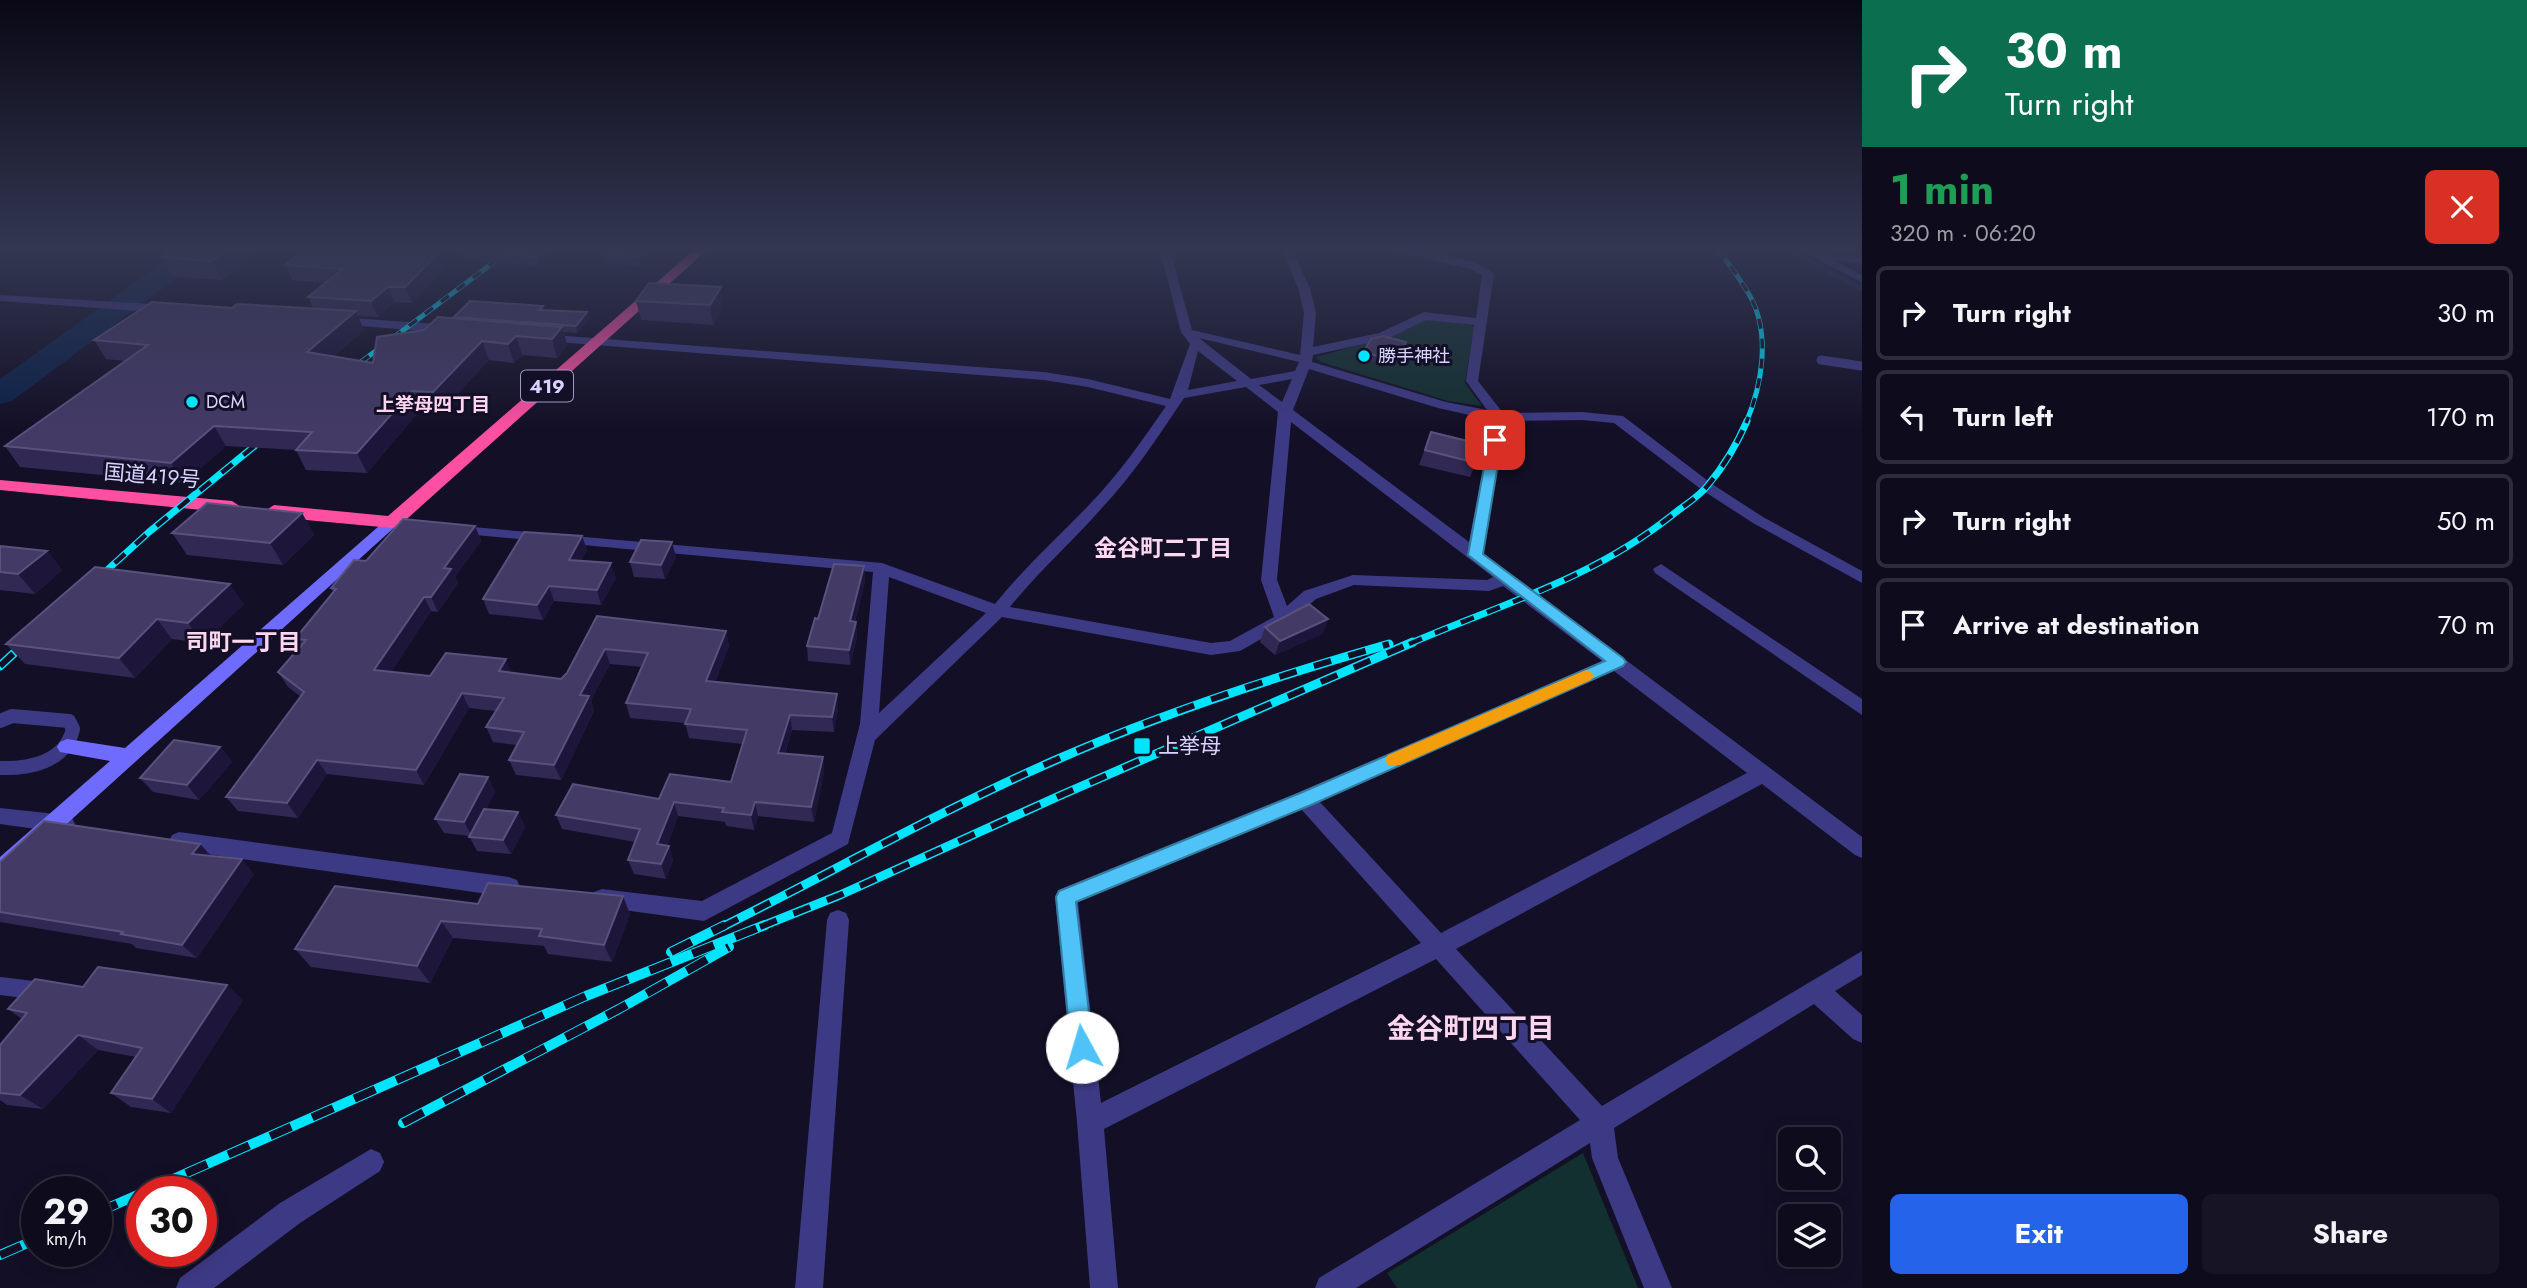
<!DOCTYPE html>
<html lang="en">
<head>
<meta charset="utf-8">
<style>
	body { margin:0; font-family:Jost,"Noto Sans JP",sans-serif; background:#171425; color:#f1f3f6; height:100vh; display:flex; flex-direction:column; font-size:26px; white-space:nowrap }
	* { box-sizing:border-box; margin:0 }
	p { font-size:23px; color:#9b9ba3 }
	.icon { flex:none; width:38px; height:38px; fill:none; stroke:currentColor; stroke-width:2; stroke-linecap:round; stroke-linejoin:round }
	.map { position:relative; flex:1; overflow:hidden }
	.sheet { display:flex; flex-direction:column; background:#0e0b1c; width:665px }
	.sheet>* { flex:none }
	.top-card { background:#0b6e4f; color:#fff; overflow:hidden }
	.tools { position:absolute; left:1778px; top:1127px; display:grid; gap:14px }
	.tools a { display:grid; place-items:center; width:63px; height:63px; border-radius:10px; background:#0e0b1c; box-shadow:0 4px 18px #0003,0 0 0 2px #2e2b3b; font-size:35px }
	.speed { position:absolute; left:21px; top:1176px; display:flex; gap:14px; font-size:35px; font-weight:700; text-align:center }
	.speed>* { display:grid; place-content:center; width:91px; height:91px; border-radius:50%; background:#0e0b1c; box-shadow:0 4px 18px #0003,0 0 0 2px #2e2b3b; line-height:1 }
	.speed small { font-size:18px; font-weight:400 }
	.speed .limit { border:10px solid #d22; background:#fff; color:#111 }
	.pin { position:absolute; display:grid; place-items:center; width:60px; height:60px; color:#fff; margin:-30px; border-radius:14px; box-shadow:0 4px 10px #0006 }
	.me { position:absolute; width:77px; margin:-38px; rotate:354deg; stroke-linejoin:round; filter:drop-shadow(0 0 5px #0008) }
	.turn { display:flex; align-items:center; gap:24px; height:147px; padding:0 28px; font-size:32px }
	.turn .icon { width:91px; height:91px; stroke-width:2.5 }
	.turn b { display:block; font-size:49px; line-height:60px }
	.round { display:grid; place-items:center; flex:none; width:74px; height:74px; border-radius:10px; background:#171425 }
	.overview { display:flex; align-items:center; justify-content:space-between; height:119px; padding:0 28px }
	h1 { font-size:42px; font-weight:700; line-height:52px; color:#1e9e55 }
	.action { display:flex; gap:14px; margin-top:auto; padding:14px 28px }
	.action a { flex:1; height:80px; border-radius:10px; background:#2563eb; color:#fff; font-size:28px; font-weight:700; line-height:80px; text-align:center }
	.action a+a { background:#171425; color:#f1f3f6 }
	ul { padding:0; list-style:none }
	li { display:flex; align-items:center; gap:21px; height:94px; margin:0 14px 10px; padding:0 14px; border:4px solid #2e2b3b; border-radius:10px }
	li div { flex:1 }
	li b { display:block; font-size:26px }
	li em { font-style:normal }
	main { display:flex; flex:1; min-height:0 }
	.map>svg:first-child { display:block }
</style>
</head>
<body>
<main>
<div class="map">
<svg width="1862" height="1288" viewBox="0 0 1862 1288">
	<rect width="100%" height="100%" fill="#130f26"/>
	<!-- green -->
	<g fill="#12302f">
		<path d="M1423 317 1474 326 1465 383 1482 406 1448 401 1321 362 1316 357 1381 339Z"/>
		<path d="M1583 1153 1638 1288H1397L1387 1273Z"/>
	</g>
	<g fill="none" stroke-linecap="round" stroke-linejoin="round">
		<!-- stream -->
		<path stroke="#0c2248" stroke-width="5" d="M1789 250 1862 289"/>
		<!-- river -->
		<path fill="#0c2248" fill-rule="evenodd" d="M180 250H210L206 256 12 401 0 404V379Z"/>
		<!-- lane-far2 -->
		<path stroke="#3d3a85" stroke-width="9" d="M1821 360 1862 366"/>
		<!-- lane-far1 -->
		<path stroke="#3d3a85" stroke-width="14" d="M0 721 12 716 69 721 73 729C65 762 30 769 0 768"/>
		<!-- lane -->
		<path stroke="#3d3a85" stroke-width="18" d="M0 986 41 991"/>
		<!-- street -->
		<g fill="#3d3a85" fill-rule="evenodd">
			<path d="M1160 250H1170L1192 330 1300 355 1304 313 1298 288 1282 250H1292L1310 288 1316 313 1313 347 1379 333 1424 312 1476 318 1482 275 1473 270 1392 250C1417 250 1475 256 1494 274L1478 381 1503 413 1582 412 1623 416 1712 484 1763 517 1862 571V583L1753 523 1702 490 1614 423 1582 420 1505 421 1483 553 1862 837V858L1855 855 1762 784 1456 949 1602 1106 1862 951V975L1835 991 1862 1015V1043L1853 1039 1814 1004 1614 1128 1618 1158 1672 1288H1644L1592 1158 1590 1143 1356 1288H1315L1319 1278 1580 1120 1436 959 1104 1129 1118 1288H1090L1077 1122 1055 897 1058 890 1297 793 1602 661 1503 586 1489 591 1354 585 1316 599 1289 623 1240 651 1211 655 1002 617 875 740 848 844 704 921 594 906 591 899 594 892 602 889 702 901 832 833 860 724 873 572 454 533 449 531 446 528 449 525 882 563 995 604C1024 568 1057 538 1089 505 1118 475 1142 441 1166 406L1088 387 1044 380 544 341 538 337 540 334 1044 372 1088 379 1170 399 1190 344 1181 332ZM1426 320 1474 325 1466 381 1487 410 1446 402 1312 362 1313 355 1387 339ZM1199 338 1299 362 1295 371 1251 379ZM1198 351 1237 381 1188 390ZM1309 369 1438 408 1492 420 1469 542 1293 410ZM1292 379 1282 402 1259 385ZM1246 387 1278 412 1261 580 1274 617 1230 641 1211 643 1010 607C1038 572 1071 543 1101 509 1133 475 1158 437 1184 398ZM1291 422 1493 577 1487 580 1353 575 1304 591 1287 606 1277 580ZM889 577 986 613 879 713ZM1614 671 1747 773 1441 933 1319 801ZM1301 809 1421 943 1101 1103 1078 902Z"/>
			<path d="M1800 250H1813L1824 255 1862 257V263L1835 261 1862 275V282Z"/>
			<path d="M0 295 167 305 173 309 167 313 0 301Z"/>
			<path d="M338 317 450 325 456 329 450 333 334 324V318Z"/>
			<path d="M1661 564 1862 699V715L1655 573 1653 569Z"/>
			<path d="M0 808 65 815 72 818 75 824 72 830 65 833 0 824Z"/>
			<path d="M179 832 509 877 517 880 520 887 517 894 509 897 179 850 172 847 169 841 172 835Z"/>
			<path d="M838 910 846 913 849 920 823 1288H795L827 920 830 913Z"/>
			<path d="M371 1149 380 1153 384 1162 380 1171 300 1223 214 1288H176L180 1278 280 1203Z"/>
		</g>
		<!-- secondary -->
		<path fill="#6f6bff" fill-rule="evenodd" d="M392 517 397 519 400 522 397 525 8 877 0 879V857L110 761 60 752 57 747 60 742 67 739 125 748 387 519Z"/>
		<!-- highway -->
		<g fill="#ff4fa3" fill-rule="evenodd">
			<path d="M694 250H707L399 526 392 528 274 517 265 511 274 505 388 516Z"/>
			<path d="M0 480 232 501 241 507 232 513 0 490Z"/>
		</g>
		<defs>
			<g id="rail-far3">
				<path d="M1719 250C1729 265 1741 280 1750 296 1771 334 1762 385 1746 423"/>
				<path d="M345 374 510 250"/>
			</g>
			<g id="rail-far2">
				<path d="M94 582 149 532 268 435"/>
				<path d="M24 644 29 639"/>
				<path d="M1409 644C1501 604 1590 580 1671 516 1683 506 1699 497 1708 485 1724 466 1737 444 1747 421"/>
			</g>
			<g id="rail-far1">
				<path d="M0 666 26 642"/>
				<path d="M722 927C834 871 943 809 1058 759 1165 712 1277 676 1389 644"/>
				<path d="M760 927 840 895 1059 796 1413 642"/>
			</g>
			<g id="rail">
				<path d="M671 952 725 925"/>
				<path d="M403 1123 619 1009 729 947"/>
				<path d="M144 1192 586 996 765 925"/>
				<path d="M96 1213 142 1193"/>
				<path d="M0 1255 37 1239"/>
			</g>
		</defs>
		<!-- rail-far3 casing -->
		<use href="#rail-far3" stroke="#00e5ff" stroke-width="5"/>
		<!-- rail-far2 casing -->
		<use href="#rail-far2" stroke="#00e5ff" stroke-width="7"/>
		<!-- rail-far1 casing -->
		<use href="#rail-far1" stroke="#00e5ff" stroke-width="9"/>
		<!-- rail casing -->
		<use href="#rail" stroke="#00e5ff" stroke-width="10"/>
		<!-- rail-far3 -->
		<use href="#rail-far3" stroke="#130f26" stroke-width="3.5" stroke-dasharray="10" stroke-linecap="butt"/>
		<!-- rail-far2 -->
		<use href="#rail-far2" stroke="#130f26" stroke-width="4.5" stroke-dasharray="14" stroke-linecap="butt"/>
		<!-- rail-far1 -->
		<use href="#rail-far1" stroke="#130f26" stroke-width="6" stroke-dasharray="18" stroke-linecap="butt"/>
		<!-- rail -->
		<use href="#rail" stroke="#130f26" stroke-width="8" stroke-dasharray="23" stroke-linecap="butt"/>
	</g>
	<!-- wall -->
	<g fill="#312854">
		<path d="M266 250 222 280 172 276 162 257Z"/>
		<path d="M559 250 539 266 463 260 460 251Z"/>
		<path d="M652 250 640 266 603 263 601 254Z"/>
		<path d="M1825 250H1862V254L1827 251Z"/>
		<path d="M439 253 445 269 412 303 394 302 378 317 358 316 364 330 334 356 373 363 424 330 455 318 454 317 543 306 544 310 587 312 589 318 577 333 564 332 567 345 557 358 522 355 514 363 489 360 440 412 420 410 367 473 306 470 296 450 226 446 184 483 20 467 5 446 125 361 106 359 94 340 232 308H313L308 297 326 283 292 280 285 265Z"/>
		<path d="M636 301 724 306 713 325 641 320Z"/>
		<path d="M1406 342 1404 349 1392 366 1361 360 1363 353Z"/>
		<path d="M1431 432 1476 463 1470 477 1419 465Z"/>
		<path d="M302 513 314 535 283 565 187 555 172 533Z"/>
		<path d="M475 526 481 541 455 577 458 583 438 612 431 611 391 672 430 676 512 673 561 679 567 673 597 616 726 631 729 646 715 682 838 709 834 732 792 730 785 754 823 757 824 772 814 822 758 816 754 830 726 826 725 822 678 816 667 846H669L673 860 666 879 634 874 628 860 635 842 562 829 556 815 659 799 731 782 742 744 689 738 685 723 630 718 626 703 642 667 610 664 591 700 594 711 561 780 516 775 509 760 517 745 493 742 486 727 495 711 469 708 424 785 327 774 298 818 238 811 226 797 301 697 288 687 278 672 300 647 295 639 333 592 331 588 366 561Z"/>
		<path d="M582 536 587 550 581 561 616 578 601 605 554 601 543 620 489 614 483 599Z"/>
		<path d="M0 546 47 551 62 570 35 594 0 590Z"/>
		<path d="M676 557 665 579 634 577 630 562Z"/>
		<path d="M864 566 865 581 855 622H856L857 637 850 665 808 661 807 646 818 619Z"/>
		<path d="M244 604 203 643 172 639 135 678 25 664 6 644Z"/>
		<path d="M1328 619 1322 634 1275 655 1260 642 1265 627Z"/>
		<path d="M220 747 232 762 199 800 153 792 140 778Z"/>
		<path d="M488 777 495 792 486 809 518 812 525 827 511 854 477 851 469 836 444 833 435 819Z"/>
		<path d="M200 844 211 856 254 874 197 958 136 948 132 944 0 922V862Z"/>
		<path d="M478 904 630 914 612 962 548 954 544 946 453 938 430 983 311 967 295 949Z"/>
		<path d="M83 987 243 1000 171 1113 131 1107 111 1093 136 1057 98 1050 43 1109 7 1105 0 1100V1045L22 1019 8 1009Z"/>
	</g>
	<!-- shaded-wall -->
	<g fill="#1d163a">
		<path d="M229 250H266L222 280 212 261Z"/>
		<path d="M545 250H559L539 266 536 257Z"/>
		<path d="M643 250H652L640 266 638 257Z"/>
		<path d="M439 253 445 269 412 303 405 287Z"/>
		<path d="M388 287 394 302 378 317 371 301Z"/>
		<path d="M721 287 724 306 713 325 710 305Z"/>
		<path d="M356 311 364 330 317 371 307 352Z"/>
		<path d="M587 312 589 318 577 333 576 326Z"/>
		<path d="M562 327 567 345 557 358 552 339Z"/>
		<path d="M516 336 522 355 514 363 508 344Z"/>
		<path d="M482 341 489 360 440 412 433 392Z"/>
		<path d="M1406 342 1404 349 1392 366 1395 359Z"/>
		<path d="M412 391 420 410 367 473 357 453Z"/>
		<path d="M214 426 226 446 184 483 171 463Z"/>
		<path d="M302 513 314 535 283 565 270 543Z"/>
		<path d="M475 526 481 541 455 577 458 583 438 612 431 597 444 568Z"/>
		<path d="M582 536 587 550 574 575 569 560Z"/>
		<path d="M672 542 676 557 665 579 661 565Z"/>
		<path d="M47 551 62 570 35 594 18 574Z"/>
		<path d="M611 563 616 578 601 605 597 590Z"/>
		<path d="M864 566 865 581 851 636 850 621Z"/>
		<path d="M230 584 244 604 203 643 188 623Z"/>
		<path d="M549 586 554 601 543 620 537 605Z"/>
		<path d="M424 597 431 611 383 685 374 670Z"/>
		<path d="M157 619 172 639 135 678 119 658Z"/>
		<path d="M1328 619 1322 634 1275 655 1280 641Z"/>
		<path d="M856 622 857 637 850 665 849 650Z"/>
		<path d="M726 631 729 646 709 696 706 681Z"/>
		<path d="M605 649 610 664 591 700 594 711 561 780 554 765 580 695Z"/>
		<path d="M506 659 512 674 499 671Z"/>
		<path d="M462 693 469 708 424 785 416 770Z"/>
		<path d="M837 694 838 709 834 732 832 717Z"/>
		<path d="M790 715 792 730 780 768 778 753Z"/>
		<path d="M220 747 232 762 199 800 187 785Z"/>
		<path d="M823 757 824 772 814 822 811 807Z"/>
		<path d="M317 760 327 774 298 818 287 803Z"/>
		<path d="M488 777 495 792 472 836 464 822Z"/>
		<path d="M674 802 678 816 662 859 657 844Z"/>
		<path d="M755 802 758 816 754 830 751 815Z"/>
		<path d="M518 812 525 827 511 854 503 840Z"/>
		<path d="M200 844 213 858 192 854Z"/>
		<path d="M669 846 673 860 666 879 661 864Z"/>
		<path d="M242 859 254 874 197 958 182 945Z"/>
		<path d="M623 896 630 914 612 962 604 945Z"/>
		<path d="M441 921 453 938 430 983 417 966Z"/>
		<path d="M227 985 243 1000 171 1113 152 1099Z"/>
		<path d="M78 1035 98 1050 43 1109 20 1095Z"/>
	</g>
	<!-- building -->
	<g fill="#433a66" stroke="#5a527e" stroke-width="2">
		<path d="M173 250H229L212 261 162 257Z"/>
		<path d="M305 250H388L439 253 405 287H388L371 301 308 297 343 269 285 265Z"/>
		<path d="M462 250H545L536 257 460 251Z"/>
		<path d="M605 250H643L638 257 601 254Z"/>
		<path d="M649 283 721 287 710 305 636 301Z"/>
		<path d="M470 301 543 306 539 310 587 312 576 326 454 317Z"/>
		<path d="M152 302 232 308 237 304 356 311 307 352 373 363 377 337 424 330 438 317 562 327 552 339 516 336 508 344 482 341 433 392 412 391 357 453 296 450 312 432 214 426 171 463 5 446 148 345 94 340Z"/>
		<path d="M1383 336 1406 342 1395 359 1363 353 1371 339Z"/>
		<path d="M1431 432 1480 444 1476 463 1425 450Z"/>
		<path d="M207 503 302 513 270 543 172 533Z"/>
		<path d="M403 519 475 526 444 568 451 569 431 597H424L374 670 430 676 446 653 506 659 499 671 561 679 567 673 597 616 726 631 706 681 837 694 832 717 790 715 778 753 823 757 811 807 755 802 751 815 722 812 724 808 674 802 657 844 669 846 661 864 628 860 640 829 556 815 573 784 659 799 670 774 731 782 747 730 685 724 691 709 626 703 648 653 605 649 580 695 589 696 554 765 509 760 524 732 486 727 504 698 462 693 416 770 317 760 287 803 226 797 304 692 278 672 306 640 295 639 336 589 331 588 354 560 366 561Z"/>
		<path d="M524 532 582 536 569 560 611 563 597 590 549 586 537 605 483 599Z"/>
		<path d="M641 540 672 542 661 565 630 562Z"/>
		<path d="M0 546 47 551 18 574 0 572Z"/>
		<path d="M834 564 864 566 850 621 856 622 849 650 807 646 815 618 818 619Z"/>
		<path d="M95 567 230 584 188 623 157 619 119 658 6 644Z"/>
		<path d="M1309 604 1328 619 1280 641 1265 627Z"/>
		<path d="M174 740 220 747 187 785 140 778Z"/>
		<path d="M460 774 488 777 464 822 435 819Z"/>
		<path d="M484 809 518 812 503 840 469 837Z"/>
		<path d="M44 821 200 844 192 854 242 859 182 945 121 934 123 932 0 912V862Z"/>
		<path d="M488 883 623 896 604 945 539 936 542 929 441 921 417 966 295 949 335 886 478 904Z"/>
		<path d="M98 967 227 985 152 1099 111 1093 142 1048 78 1035 20 1095 0 1093V1045L27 1013 8 1009 35 979 83 987Z"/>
	</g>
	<!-- sky -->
	<linearGradient id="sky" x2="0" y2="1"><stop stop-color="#0a0815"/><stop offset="0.58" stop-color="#333752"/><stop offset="1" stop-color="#333752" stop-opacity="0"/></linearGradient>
	<rect width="1862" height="430" fill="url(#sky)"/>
	<!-- route -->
	<path fill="#4fc3f7" stroke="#337fa1" stroke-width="2" d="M1495 436 1502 440 1483 554 1623 658 1626 662 1623 666 1311 805 1076 902 1093 1047 1090 1055 1082 1058 1074 1055 1071 1047 1056 897 1059 891 1298 794 1605 661 1468 555 1489 440Z"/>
	<!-- slow -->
	<path fill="#f59e0b" d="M1586 670 1591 672 1594 676 1591 680 1400 765H1388L1385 760 1388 755Z"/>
	<!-- markers -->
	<g fill="#00e5ff" stroke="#130f26" stroke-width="2.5">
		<circle cx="1364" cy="356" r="7"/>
		<circle cx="192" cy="402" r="7"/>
		<rect x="1133" y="737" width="18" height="18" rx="3.5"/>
	</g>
	<g text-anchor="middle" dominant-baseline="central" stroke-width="6" stroke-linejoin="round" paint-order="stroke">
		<!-- far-poi labels -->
		<g font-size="18" fill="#d9d4ff" stroke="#130f26" text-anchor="start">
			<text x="1378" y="356">勝手神社</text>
			<text x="206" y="402">DCM</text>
		</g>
		<!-- shield labels -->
		<rect fill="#130f26" stroke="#9e99be" stroke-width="2" x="521" y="370.5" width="52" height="31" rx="5"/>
		<g font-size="19" font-weight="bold" fill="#d9d4ff">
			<text x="547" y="386">419</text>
		</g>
		<!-- far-neighbourhood labels -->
		<g font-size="19" font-weight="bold" fill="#ffd6f0" stroke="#130f26">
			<text x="433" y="404">上挙母四丁目</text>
		</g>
		<!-- street labels -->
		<g font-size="21" fill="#d9d4ff" stroke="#130f26">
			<text transform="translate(152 476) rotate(5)">国道419号</text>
		</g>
		<!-- poi labels -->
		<g font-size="21" fill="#d9d4ff" stroke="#130f26" text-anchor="start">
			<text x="1158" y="746">上挙母</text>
		</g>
		<!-- neighbourhood labels -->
		<g font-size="23" font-weight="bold" fill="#ffd6f0" stroke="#130f26">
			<text x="1163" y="548">金谷町二丁目</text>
			<text x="243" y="642">司町一丁目</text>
		</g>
		<!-- near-neighbourhood labels -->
		<g font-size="28" font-weight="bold" fill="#ffd6f0" stroke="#130f26">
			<text x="1471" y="1028">金谷町四丁目</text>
		</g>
	</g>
</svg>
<div class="tools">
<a><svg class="icon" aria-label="search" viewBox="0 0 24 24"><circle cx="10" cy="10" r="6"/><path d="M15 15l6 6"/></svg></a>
<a><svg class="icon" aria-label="layers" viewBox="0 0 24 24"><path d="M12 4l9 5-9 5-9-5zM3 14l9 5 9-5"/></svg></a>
</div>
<div class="speed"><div>29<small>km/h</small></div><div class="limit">30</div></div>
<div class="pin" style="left:1495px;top:440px;background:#d93025"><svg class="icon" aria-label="arrive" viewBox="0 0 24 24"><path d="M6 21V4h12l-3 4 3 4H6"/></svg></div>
<svg class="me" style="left:1082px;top:1047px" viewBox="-20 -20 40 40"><circle r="19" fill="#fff"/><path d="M0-13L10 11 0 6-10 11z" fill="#4fc3f7"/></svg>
</div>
<section class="sheet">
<div class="top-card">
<div class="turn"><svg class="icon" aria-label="right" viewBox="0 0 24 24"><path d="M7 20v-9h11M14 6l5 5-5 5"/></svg><div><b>30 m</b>Turn right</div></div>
</div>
<div class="overview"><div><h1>1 min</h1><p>320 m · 06:20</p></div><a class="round" style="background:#d93025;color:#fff"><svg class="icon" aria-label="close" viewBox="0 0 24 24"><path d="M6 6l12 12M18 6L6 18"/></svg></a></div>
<ul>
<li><svg class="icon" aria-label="right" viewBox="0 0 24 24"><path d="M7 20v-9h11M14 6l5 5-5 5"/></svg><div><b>Turn right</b></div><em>30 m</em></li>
<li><svg class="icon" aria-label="left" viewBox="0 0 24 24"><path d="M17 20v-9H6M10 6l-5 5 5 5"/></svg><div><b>Turn left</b></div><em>170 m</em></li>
<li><svg class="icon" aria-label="right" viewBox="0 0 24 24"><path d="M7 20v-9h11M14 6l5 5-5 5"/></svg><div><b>Turn right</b></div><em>50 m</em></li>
<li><svg class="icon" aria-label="arrive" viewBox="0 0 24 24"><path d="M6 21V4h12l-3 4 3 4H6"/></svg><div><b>Arrive at destination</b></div><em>70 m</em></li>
</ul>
<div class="action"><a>Exit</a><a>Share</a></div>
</section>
</main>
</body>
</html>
